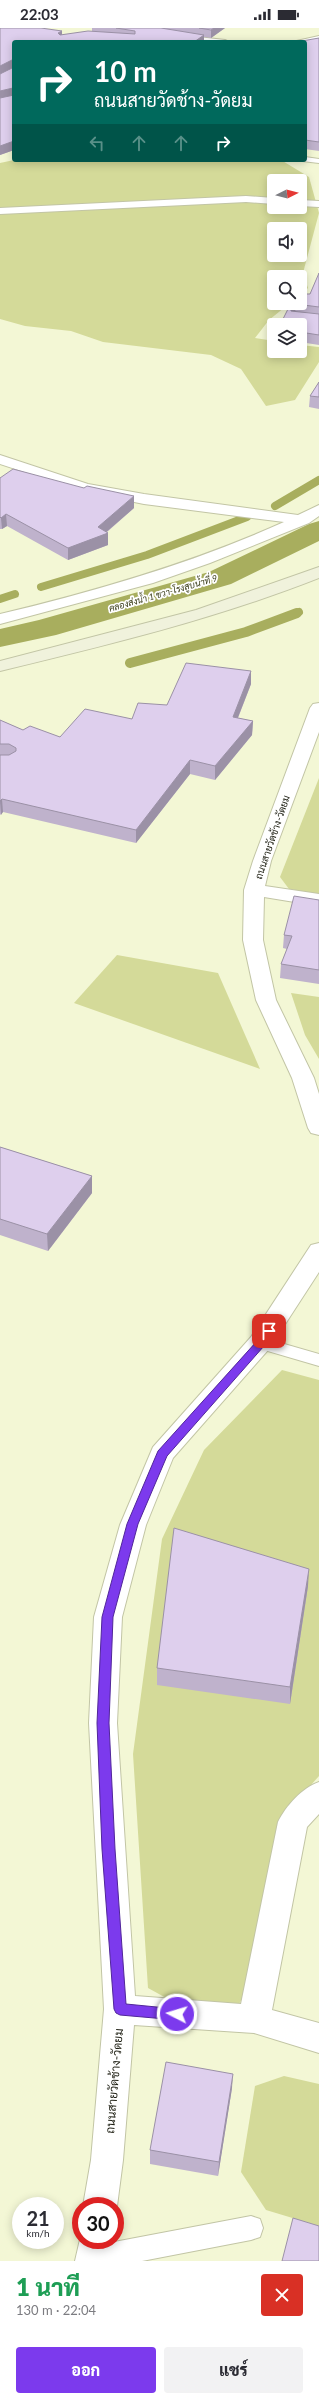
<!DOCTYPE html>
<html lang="th">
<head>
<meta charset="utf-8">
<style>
	body { margin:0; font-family:Lato,Sarabun,sans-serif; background:#f2f2f3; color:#2b2b33; height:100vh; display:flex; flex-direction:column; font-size:15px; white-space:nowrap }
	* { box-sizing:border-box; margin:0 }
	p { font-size:13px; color:#7c7c81 }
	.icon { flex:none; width:22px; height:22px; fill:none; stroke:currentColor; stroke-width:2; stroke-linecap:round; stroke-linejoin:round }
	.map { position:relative; height:2233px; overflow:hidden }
	.details { display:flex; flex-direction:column; background:#fff; flex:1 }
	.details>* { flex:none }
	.hud { position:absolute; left:12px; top:12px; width:295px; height:122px; border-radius:4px; box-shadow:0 2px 10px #0003; background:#00695c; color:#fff; overflow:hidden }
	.needle { width:26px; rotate:84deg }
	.buttons { position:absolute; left:267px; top:146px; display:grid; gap:8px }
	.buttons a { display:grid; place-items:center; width:40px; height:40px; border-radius:4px; background:#fff; box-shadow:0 2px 10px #0003; font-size:20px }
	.speed { position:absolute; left:12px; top:2169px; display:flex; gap:8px; font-size:20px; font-weight:700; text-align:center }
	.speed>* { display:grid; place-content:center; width:52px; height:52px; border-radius:50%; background:#fff; box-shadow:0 2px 10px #0003; line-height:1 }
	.speed small { font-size:10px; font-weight:400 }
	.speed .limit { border:6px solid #d22; background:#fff; color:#111 }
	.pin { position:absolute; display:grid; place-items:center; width:34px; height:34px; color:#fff; margin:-17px; border-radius:8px; box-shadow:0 2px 6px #0006 }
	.me { position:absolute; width:44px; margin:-22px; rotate:275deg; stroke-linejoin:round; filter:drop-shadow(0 0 3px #0008) }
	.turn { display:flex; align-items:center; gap:14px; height:84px; padding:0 16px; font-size:18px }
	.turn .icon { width:52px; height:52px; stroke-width:2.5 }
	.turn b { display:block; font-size:28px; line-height:34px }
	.lanes { display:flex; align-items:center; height:38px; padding:0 16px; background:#0003; justify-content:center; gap:20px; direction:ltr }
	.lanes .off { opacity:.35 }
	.round { display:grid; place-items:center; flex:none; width:42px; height:42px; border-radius:4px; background:#f2f2f3 }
	.head { display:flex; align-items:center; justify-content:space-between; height:68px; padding:0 16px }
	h1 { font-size:24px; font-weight:800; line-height:30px; color:#1e9e55 }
	.primary-button { display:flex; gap:8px; margin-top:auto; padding:8px 16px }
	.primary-button a { flex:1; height:46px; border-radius:4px; background:#7c3aed; color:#fff; font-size:16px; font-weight:800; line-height:46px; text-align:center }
	.primary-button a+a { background:#f2f2f3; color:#2b2b33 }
	.status { display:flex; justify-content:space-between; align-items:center; height:28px; padding:0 20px; background:#fff; direction:ltr }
	.status svg { height:11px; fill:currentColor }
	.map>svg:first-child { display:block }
</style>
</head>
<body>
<div class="status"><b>22:03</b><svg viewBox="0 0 49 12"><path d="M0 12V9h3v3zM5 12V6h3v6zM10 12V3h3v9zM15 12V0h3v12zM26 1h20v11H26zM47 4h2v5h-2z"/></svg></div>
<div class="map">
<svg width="319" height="2233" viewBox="0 0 319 2233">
	<rect width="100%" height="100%" fill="#f3f7d5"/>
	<!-- green -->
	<g fill="#d4da99" fill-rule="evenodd">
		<path d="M14 132H281L309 149 319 185 303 245 308 260 300 267V249H274V275H290L269 292 255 310 274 313V323H300V317L319 319V334L295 372 266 378 241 341 211 327 103 314 71 303 25 298 0 291V135ZM274 153H300V179H274ZM274 201H300V227H274Z"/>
		<path d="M319 750V866L289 861 280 849Z"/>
		<path d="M117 927 218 945 260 1041 74 975Z"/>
		<path d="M291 965 319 969V1031L305 1007Z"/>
		<path d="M282 1342 319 1352V1748L284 1787 251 1954 238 1978 179 1977 148 1960 133 1726 162 1511 204 1422Z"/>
		<path d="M284 2048 319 2056V2198L266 2182 241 2144 255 2058Z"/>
	</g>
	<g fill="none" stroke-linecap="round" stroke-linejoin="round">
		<!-- stream-far1 -->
		<g stroke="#a8ae5e" stroke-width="8">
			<path d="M275 478 319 452"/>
			<path d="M41 559 147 527 247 489"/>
			<path d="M0 571 15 566"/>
			<path d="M294 586 299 584"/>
		</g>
		<!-- stream -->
		<path stroke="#a8ae5e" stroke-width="10" d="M130 635 246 604 297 585"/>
		<!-- canal -->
		<path fill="#a8ae5e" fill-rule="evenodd" d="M319 493V513L231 556 56 607 0 619V601L39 592 209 544 309 496Z"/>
		<defs>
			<g id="lane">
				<path d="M180 7 225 12 229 14 183 11H180Z"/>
				<path d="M319 8V12L292 14Z"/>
				<path d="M305 129 319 131V135L302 133 305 132Z"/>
				<path d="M246 168 274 170V176L246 174 0 186V180Z"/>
				<path d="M300 172 319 173V179L300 178Z"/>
				<path d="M260 1309 319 1326V1338L254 1319 251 1315 254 1311Z"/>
				<path d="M251 2188 260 2191 263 2200 260 2209 251 2212 142 2233H82L81 2230 84 2221 93 2218Z"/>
			</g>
			<g id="street">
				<path d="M0 427 88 456 144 466 298 487 319 477V488L309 495 210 535 153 555 0 596V586C97 563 193 535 284 494L144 476 85 464 0 436Z"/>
				<path d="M319 675V704L271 833 265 858 319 866V878L264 869 263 912 276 972 314 1050 319 1066V1107L311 1105 308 1100 292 1050 256 972 243 912 244 862 253 833 310 680 313 676Z"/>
				<path d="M319 1215V1244L269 1321 173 1430 146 1497 122 1589 117 1695 135 1968 241 1976 278 1794C286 1778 302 1760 319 1754V1786L307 1799 272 1982 319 1995V2025L254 2005 134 1997 123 2132 117 2178 115 2182V2178H83L91 2132 104 1981 89 1695 94 1589 120 1497 153 1419 251 1309 311 1217Z"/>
				<path d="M81 2207V2212H113L109 2233H75Z"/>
			</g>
			<path id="secondary" d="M319 539V550C215 591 108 617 0 643V633L196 582Z"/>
		</defs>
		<!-- lane casing -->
		<use href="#lane" stroke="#c2c5a5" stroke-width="2"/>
		<!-- street casing -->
		<use href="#street" stroke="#c2c5a5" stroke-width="2"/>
		<!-- secondary casing -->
		<use href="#secondary" stroke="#c2c5a5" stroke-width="2"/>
		<!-- lane -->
		<use href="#lane" fill="#fff" fill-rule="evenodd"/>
		<!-- street -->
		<use href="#street" fill="#fff" fill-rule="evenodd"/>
		<!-- secondary -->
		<use href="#secondary" fill="#f0f2dc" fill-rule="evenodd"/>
	</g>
	<!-- wall -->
	<g fill="#bfb2cc">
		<path d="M0 0 62 3V7L92 4V0H225L211 10 204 9V14H14V122L0 127Z"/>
		<path d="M319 10V123L305 121V14Z"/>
		<path d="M319 245V317L300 314V297L291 275 310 266Z"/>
		<path d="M319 354V381L309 379 310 368Z"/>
		<path d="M0 450 134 480 107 504 108 505V517L68 532 7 498 2 501H0Z"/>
		<path d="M251 643V656L238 690 253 693 252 707 215 752 190 746 136 815 3 784 0 787V692L23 702 60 709 132 691Z"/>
		<path d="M319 872V956L280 950 281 936 287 921 283 920 284 907Z"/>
		<path d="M0 1119 92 1148V1165L48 1223 0 1207Z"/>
		<path d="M308 1558 290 1676 157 1657V1640Z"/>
		<path d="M232 2060 218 2148 150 2136V2122Z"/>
	</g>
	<!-- shaded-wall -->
	<g fill="#9b91a6">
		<path d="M214 0H225L211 10V2Z"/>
		<path d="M62 3V11L58 5Z"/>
		<path d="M204 7V14H194Z"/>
		<path d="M14 31V40L0 46V38Z"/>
		<path d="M13 60 14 69 0 71V63Z"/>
		<path d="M14 113V122L0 127V118Z"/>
		<path d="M296 276 295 286 291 287V277Z"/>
		<path d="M134 468V480L104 506 108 505V517L68 532V520L98 499Z"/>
		<path d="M6 486 7 498 2 501 1 490Z"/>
		<path d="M251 643V656L233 702V689Z"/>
		<path d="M253 693 252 707 215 752V738Z"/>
		<path d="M190 732V746L136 815V802Z"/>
		<path d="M2 771 3 784 1 787 0 773Z"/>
		<path d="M92 1148V1165L48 1223 47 1206Z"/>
		<path d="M309 1541 308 1558 290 1676V1659Z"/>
		<path d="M233 2046 232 2060 218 2148 219 2134Z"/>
	</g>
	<!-- building -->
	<g fill="#decfed" stroke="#9b91a6">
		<path d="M0 0H41L62 3 58 5 60 7 88 3 135 6V3L116 0H161L204 7 194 14H14V31L0 38Z"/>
		<path d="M199 0H214L211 2Z"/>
		<path d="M319 10V114L305 112V14H296Z"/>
		<path d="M14 39V63L13 60 0 63V46Z"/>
		<path d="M14 67V113L0 118V70Z"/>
		<path d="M319 245V279L296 276 291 277V283L319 286V307L300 304V297H280L291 275H300V266H310Z"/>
		<path d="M319 354V369L310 368Z"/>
		<path d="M13 441 84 460 87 458 134 468 98 499 108 505 68 520 6 486 1 490 0 489V450Z"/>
		<path d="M186 635 251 643 233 689 253 693 215 738 190 732 136 802 2 771 0 773V727H9L16 723V720L9 716H0V692L23 702 30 698 60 709 85 681 132 691 138 675 167 677Z"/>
		<path d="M294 868 319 872V942L281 936 292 908 284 907Z"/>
		<path d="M0 1119 92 1148 47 1206 0 1191Z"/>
		<path d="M174 1500 309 1541 290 1659 157 1640Z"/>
		<path d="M166 2034 233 2046 219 2134 150 2122Z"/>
		<path d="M293 2190 319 2198V2233H282Z"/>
	</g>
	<!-- route -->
	<path fill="#7c3aed" stroke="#51269a" d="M269 1299 274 1303 264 1318 167 1428 138 1496 113 1589 109 1695 115 1821 126 1976 177 1981 181 1982 183 1986 181 1991 177 1992 120 1987 116 1985 114 1981 102 1821 97 1695 102 1589 127 1496 158 1423 257 1313 265 1300Z"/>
	<g text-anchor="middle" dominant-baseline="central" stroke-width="3.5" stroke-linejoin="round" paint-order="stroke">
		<!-- far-water labels -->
		<g font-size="9" font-style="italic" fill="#3a3d1a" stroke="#fff">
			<text transform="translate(163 565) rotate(-16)">คลองส่งน้ำ 1 ขวา-โรงสูบน้ำที่ 9</text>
		</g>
		<!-- street labels -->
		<g font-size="10" fill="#1e1f13" stroke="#fff">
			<text transform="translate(272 809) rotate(-71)">ถนนสายวัดช้าง-วัดยม</text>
		</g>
		<!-- near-street labels -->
		<g font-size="12" fill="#1e1f13" stroke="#fff">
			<text transform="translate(114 2053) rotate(-85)">ถนนสายวัดช้าง-วัดยม</text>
		</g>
	</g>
</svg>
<div class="buttons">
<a><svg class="needle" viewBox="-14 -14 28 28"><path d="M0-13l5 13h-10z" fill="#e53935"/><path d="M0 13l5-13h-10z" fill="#7c7c81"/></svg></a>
<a><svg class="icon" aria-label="sound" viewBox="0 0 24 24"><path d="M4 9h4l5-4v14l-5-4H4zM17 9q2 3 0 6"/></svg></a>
<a><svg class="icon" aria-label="search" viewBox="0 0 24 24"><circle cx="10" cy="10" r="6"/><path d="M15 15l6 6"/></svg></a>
<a><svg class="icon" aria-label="layers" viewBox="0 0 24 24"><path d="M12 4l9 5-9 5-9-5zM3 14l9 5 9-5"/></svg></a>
</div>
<div class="speed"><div>21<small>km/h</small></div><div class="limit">30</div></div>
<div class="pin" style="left:269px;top:1303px;background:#d93025"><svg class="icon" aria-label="arrive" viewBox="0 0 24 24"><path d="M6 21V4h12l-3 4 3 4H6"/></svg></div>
<svg class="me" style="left:177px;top:1986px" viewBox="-20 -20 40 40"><circle r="17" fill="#7c3aed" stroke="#fff" stroke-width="3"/><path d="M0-11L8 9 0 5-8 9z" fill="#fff"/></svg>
<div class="hud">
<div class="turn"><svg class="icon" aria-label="right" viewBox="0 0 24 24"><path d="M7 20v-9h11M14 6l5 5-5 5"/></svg><div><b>10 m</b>ถนนสายวัดช้าง-วัดยม</div></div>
<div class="lanes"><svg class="icon off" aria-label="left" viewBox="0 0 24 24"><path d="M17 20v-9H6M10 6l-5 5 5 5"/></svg><svg class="icon off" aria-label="ahead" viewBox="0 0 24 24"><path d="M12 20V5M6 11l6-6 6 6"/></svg><svg class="icon off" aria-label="ahead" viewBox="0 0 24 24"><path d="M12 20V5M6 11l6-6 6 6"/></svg><svg class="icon" aria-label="right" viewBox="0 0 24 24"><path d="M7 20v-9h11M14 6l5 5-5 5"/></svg></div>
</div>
</div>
<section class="details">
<div class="head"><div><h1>1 นาที</h1><p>130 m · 22:04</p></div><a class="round" style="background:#d93025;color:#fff"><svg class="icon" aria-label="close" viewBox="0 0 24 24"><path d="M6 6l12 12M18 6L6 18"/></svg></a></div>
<div class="primary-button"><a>ออก</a><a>แชร์</a></div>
</section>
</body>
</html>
